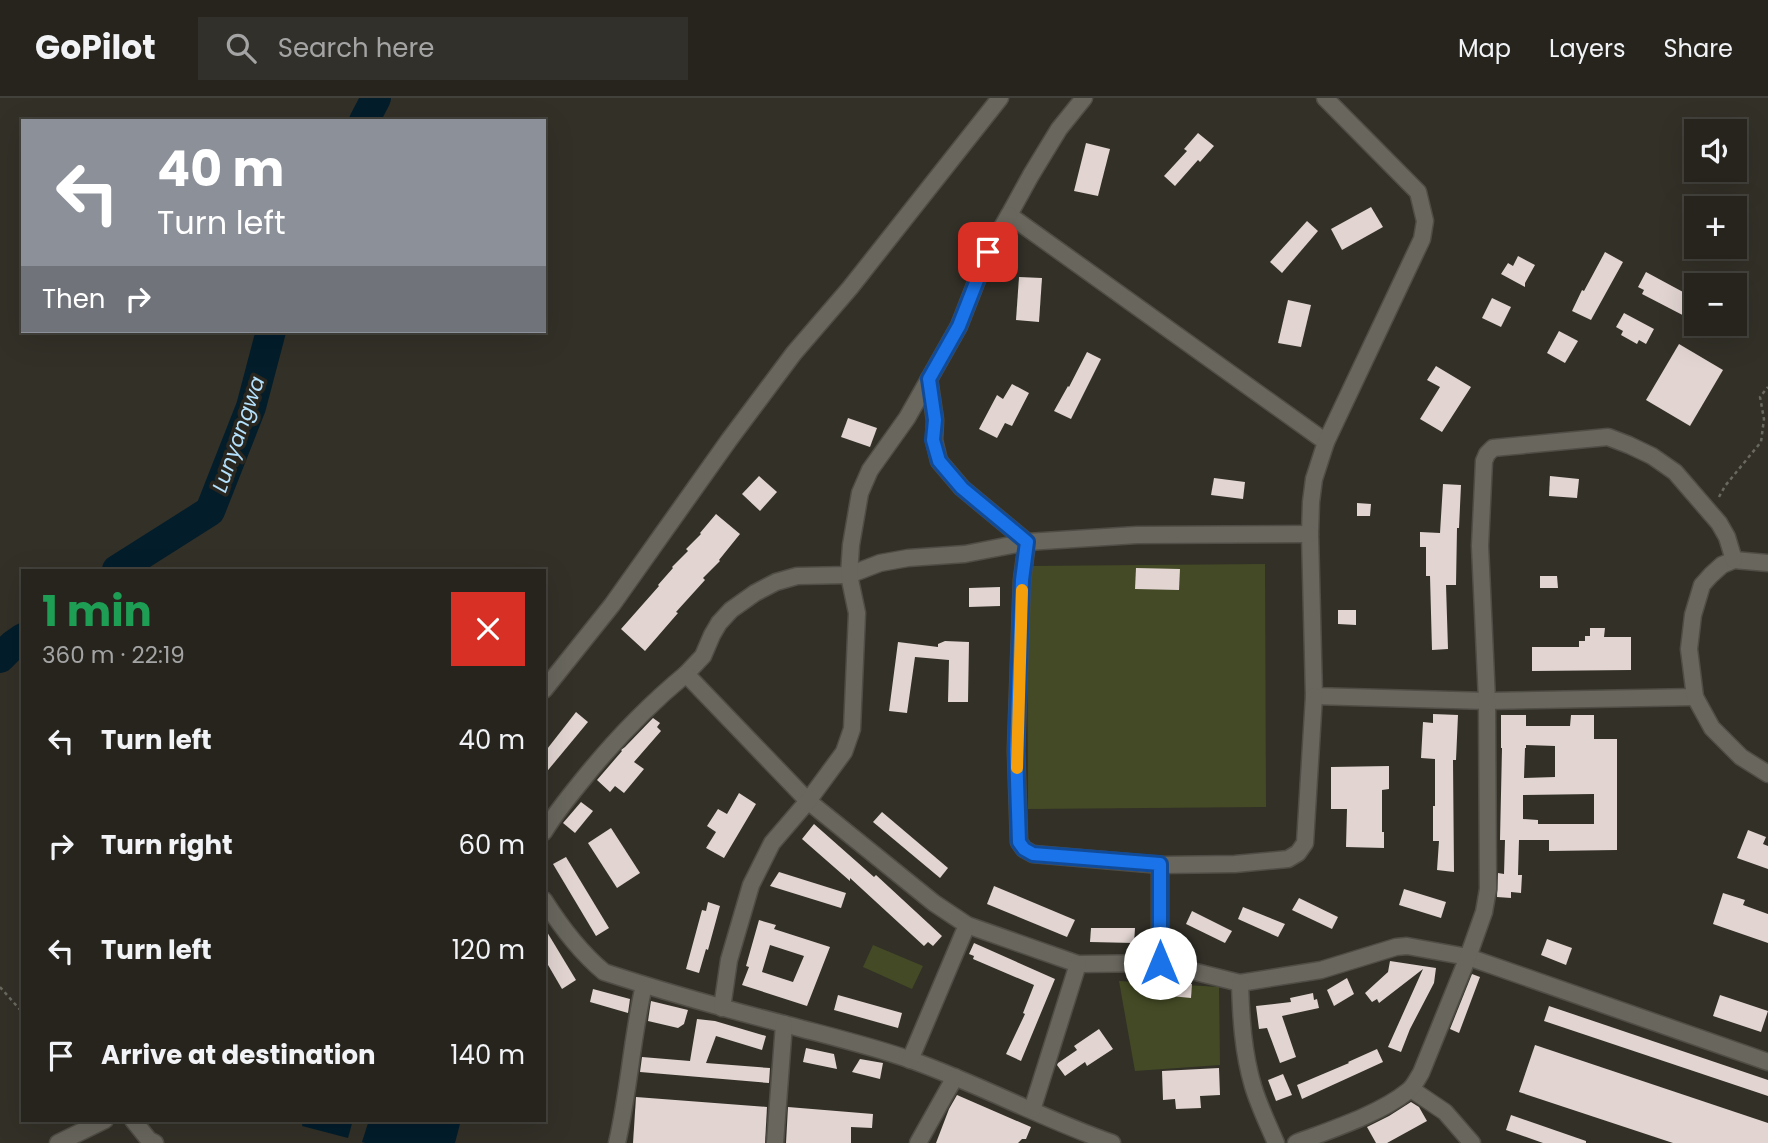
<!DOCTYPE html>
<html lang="en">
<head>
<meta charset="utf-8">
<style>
	body { margin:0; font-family:Poppins,sans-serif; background:#32302a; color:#f1f3f6; height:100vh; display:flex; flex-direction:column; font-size:26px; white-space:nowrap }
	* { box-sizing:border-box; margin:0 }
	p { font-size:23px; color:#a4a4a4 }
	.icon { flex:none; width:38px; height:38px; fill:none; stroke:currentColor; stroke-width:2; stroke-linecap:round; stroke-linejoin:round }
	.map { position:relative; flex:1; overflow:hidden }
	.panel { position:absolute; left:21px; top:471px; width:525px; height:553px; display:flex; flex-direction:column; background:#26241d; border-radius:0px; box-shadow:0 7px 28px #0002,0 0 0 2px #42413b }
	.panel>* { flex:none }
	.hud { position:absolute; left:21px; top:21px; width:525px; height:214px; border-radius:0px; box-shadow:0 7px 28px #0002,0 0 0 2px #42413b; background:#8c9099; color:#fff; overflow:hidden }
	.fabs { position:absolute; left:1684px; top:21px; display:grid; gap:14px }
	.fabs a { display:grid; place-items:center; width:63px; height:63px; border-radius:0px; background:#26241d; box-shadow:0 7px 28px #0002,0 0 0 2px #42413b; font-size:35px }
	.pin { position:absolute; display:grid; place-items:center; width:60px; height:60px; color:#fff; margin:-30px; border-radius:14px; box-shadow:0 4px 10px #0006 }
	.me { position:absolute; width:77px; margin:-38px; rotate:0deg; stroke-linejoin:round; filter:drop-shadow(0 0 5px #0008) }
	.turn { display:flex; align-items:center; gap:24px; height:147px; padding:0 21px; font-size:32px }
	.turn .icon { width:91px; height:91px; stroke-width:2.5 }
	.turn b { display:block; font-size:49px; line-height:60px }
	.then { display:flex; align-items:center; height:66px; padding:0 21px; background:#0003; gap:14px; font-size:26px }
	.round { display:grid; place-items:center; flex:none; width:74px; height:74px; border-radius:0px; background:#32302a }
	.headline { display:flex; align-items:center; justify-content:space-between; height:119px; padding:0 21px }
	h1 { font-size:42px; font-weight:700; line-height:52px; color:#1e9e55 }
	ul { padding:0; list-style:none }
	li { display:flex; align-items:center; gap:21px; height:105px; padding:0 21px }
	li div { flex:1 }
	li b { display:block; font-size:26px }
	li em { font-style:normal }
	header { display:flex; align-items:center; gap:42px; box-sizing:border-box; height:98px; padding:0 35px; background:#26241d; border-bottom:2px solid #42413b }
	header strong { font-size:33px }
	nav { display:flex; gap:38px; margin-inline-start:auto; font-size:24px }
	.search { width:490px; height:63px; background:#32302a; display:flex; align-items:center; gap:18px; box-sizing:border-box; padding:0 24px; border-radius:0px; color:#a4a4a4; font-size:26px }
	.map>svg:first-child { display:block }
</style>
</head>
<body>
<header>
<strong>GoPilot</strong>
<div class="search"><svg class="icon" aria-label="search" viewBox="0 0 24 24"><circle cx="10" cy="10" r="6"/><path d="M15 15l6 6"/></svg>Search here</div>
<nav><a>Map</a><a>Layers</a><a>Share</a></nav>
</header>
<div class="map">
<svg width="1768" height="1045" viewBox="0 0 1768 1045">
	<rect width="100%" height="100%" fill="#323027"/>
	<!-- green -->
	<g fill="#444a25">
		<path d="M1265 466 1266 709 1028 711 1027 468Z"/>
		<path d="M873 847 923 868 912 891 863 869Z"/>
		<path d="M1119 883 1219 889 1220 967 1135 973Z"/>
	</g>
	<!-- water -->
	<g fill="#031d2b">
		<path d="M303 1022H353L348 1040 302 1028Z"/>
		<path d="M369 1022H461L455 1045H365L362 1044Z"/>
	</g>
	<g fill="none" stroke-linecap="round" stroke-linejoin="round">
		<!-- river -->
		<g stroke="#031d2b" stroke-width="30">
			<path d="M364 23 376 0"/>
			<path d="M117 472 210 413 251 309 271 233"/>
			<path d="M0 560 13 547 23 540"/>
		</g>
	</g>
	<!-- building -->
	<g fill="#e1d4d1" fill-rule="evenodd">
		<path d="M1198 35 1214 48 1200 64 1198 62 1175 88 1164 78 1187 53 1184 51Z"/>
		<path d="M1086 45 1110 51 1098 98 1074 93Z"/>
		<path d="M1371 109 1383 129 1342 152 1331 131Z"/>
		<path d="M1307 123 1318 133 1282 175 1270 164Z"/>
		<path d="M1605 154 1623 164 1591 222 1572 213 1582 192 1584 193Z"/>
		<path d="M1518 158 1535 167 1525 185V189L1501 176 1508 165 1513 168Z"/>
		<path d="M1646 174 1696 201V224L1642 196 1644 192 1638 189Z"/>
		<path d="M1019 179 1042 180 1039 224 1016 222Z"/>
		<path d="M1492 200 1511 209 1501 229 1482 220Z"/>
		<path d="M1288 202 1311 207 1301 249 1278 245Z"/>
		<path d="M1624 215 1654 231 1646 246 1639 242 1637 246 1621 237 1623 233 1616 229Z"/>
		<path d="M1559 233 1578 243 1565 265 1547 255Z"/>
		<path d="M1679 246 1723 272 1690 328 1646 302Z"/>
		<path d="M1087 254 1101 261 1071 321 1054 313 1068 288 1069 289Z"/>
		<path d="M1436 268 1471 289 1442 334 1420 321 1440 289 1427 282Z"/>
		<path d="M1012 286 1029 295 1012 328 1005 325 997 340 979 331 997 297 1003 301Z"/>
		<path d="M848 320 877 330 870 349 841 339Z"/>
		<path d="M759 378 777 394 760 413 742 396Z"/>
		<path d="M1550 378 1579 381 1577 400 1549 398Z"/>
		<path d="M1214 380 1245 384 1243 401 1211 397Z"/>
		<path d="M1443 386 1461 387 1459 430H1457L1456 487H1446L1448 551 1432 552 1430 478H1426V449H1420V434L1440 435Z"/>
		<path d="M1357 405 1371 406 1370 418H1357Z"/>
		<path d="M716 416 740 436 719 462 720 463 703 480 705 482 676 514 678 515 645 553 621 531 659 488 658 487 673 470 672 469 688 453 686 451 701 436 700 435Z"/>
		<path d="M1136 470 1180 471 1179 492 1135 491Z"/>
		<path d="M1540 478H1557L1558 490H1540Z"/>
		<path d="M1000 489V508L969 509V490Z"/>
		<path d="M1338 512H1356V527L1338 526Z"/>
		<path d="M1590 530H1605L1604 539H1631V572L1532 573V549H1579V543H1585V538H1590Z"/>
		<path d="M945 543 969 544 968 604H948L949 562 915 559 907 615 889 613 898 544 938 549V546Z"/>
		<path d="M576 614 588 624 544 677V655Z"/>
		<path d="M1433 616 1458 617 1456 662H1453L1454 774 1437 772 1439 743H1433V708H1435V661L1421 660 1423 624 1433 625Z"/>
		<path d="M1501 617H1526V628H1570L1571 617H1594V641H1617V752L1549 753V742H1519L1518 777H1522L1521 795 1511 794V800L1497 799 1498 775 1504 776 1505 742H1500L1502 650H1501ZM1526 647 1555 648V679L1524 680 1525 650H1526ZM1594 696V726H1538V722L1523 721V697Z"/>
		<path d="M653 620 660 625 657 629 661 633 634 664 644 671 624 695 615 688 610 694 597 682 622 653 621 652 625 649Z"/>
		<path d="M1389 668V691L1382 692V734H1384V750L1346 749 1347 711H1331V669Z"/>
		<path d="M739 695 756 706 724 760 706 750 716 734 707 728 718 711 727 716Z"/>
		<path d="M581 704 593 713 575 735 563 725Z"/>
		<path d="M882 714 948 770 940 780 873 724Z"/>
		<path d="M814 726 874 779 876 777 942 838 933 848 928 844 924 848 850 780V783L802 741Z"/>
		<path d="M611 730 640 775 617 790 588 745Z"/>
		<path d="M1748 732 1766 739 1763 746 1768 748V771L1737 760Z"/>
		<path d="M566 759 609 830 596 838 553 766Z"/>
		<path d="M779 774 846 795 841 810 770 788Z"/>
		<path d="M994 788 1075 822 1067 839 987 806Z"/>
		<path d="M1404 791 1446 804 1441 820 1399 807Z"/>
		<path d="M1723 795 1745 802 1743 807 1768 816V845L1713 826Z"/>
		<path d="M1299 800 1338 819 1332 831 1292 812Z"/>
		<path d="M708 804 720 808 708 852 706 851 699 875 686 871 702 812 706 813Z"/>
		<path d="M1243 809 1285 826 1278 839 1238 821Z"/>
		<path d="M1192 813 1232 833 1225 845 1186 826Z"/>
		<path d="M759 822 776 827 774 831 830 849 807 908 742 887 749 869 746 868ZM770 847 804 858 793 884 762 874Z"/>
		<path d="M544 829 576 882 562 891 544 860Z"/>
		<path d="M1091 830H1135L1134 845 1090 844Z"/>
		<path d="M1547 841 1572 850 1566 867 1541 857Z"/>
		<path d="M974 845 1055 881 1021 963 1006 956 1025 916 1023 915 1034 887 973 861 974 858 969 856Z"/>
		<path d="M1390 863 1436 870 1434 885 1410 931 1401 954 1388 949 1423 871 1379 905 1377 901 1372 904 1365 895 1388 874Z"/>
		<path d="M1472 876 1480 879 1459 935 1450 931Z"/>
		<path d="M1347 880 1354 896 1334 908 1327 892Z"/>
		<path d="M1162 884 1192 886 1191 900 1160 897Z"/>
		<path d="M593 891 630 901 628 915 590 904Z"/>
		<path d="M1313 895 1314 902 1317 901 1319 910 1282 918 1296 959 1280 965 1267 930 1259 931 1256 908 1291 904 1290 900Z"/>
		<path d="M838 897 902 915 898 930 834 912Z"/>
		<path d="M1720 897 1768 913 1761 934 1713 918Z"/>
		<path d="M651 903 688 912 684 926 678 930 648 923Z"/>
		<path d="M1549 908 1768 982V998L1544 923Z"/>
		<path d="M697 921 715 923 766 938 762 952 716 938 706 965 770 970 769 985 640 974 642 959 690 963Z"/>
		<path d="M1099 931 1113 951 1087 968 1085 964 1065 978 1057 967 1058 965 1077 952 1074 948Z"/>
		<path d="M1535 947 1768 1025V1045H1673L1519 994Z"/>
		<path d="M806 950 834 956 837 971 803 964Z"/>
		<path d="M1377 951 1383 964 1302 1001 1297 987 1349 965 1348 964Z"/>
		<path d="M860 961 883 965 880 981 852 974Z"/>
		<path d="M1219 970 1220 997 1200 998 1201 1010 1176 1011 1175 1001 1163 1002 1162 973Z"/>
		<path d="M1283 976 1292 997 1276 1003 1268 982Z"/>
		<path d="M957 997 1031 1029 1026 1041H1022L1018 1045H936L949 1011Z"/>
		<path d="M636 999 767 1009 765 1045H633Z"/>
		<path d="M1411 1004 1419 1009 1427 1023 1387 1045H1376L1367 1029 1389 1018Z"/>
		<path d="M788 1009 873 1016 872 1030 851 1029V1045H786Z"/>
		<path d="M1511 1017 1586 1043V1045H1543L1506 1032Z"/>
	</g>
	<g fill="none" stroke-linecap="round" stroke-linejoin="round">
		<defs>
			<g id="minor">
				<path d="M1084 0 1059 31 1031 77 1009 117 1326 344"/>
				<path d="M1325 0 1418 94 1425 123 1422 141 1326 344 1314 381 1311 404 1310 436 1314 598 1487 603 1695 599"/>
				<path d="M929 281 935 322 934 342 939 363 962 390 1027 444 1137 437 1310 436"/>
				<path d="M1768 465 1734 462 1722 467 1711 477 1702 487 1693 517 1689 551 1695 599 1712 630 1741 659 1768 676"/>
				<path d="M686 576 703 558 712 537 719 525 731 512 755 495 776 484 797 478 849 477 880 465 908 460 965 456 1027 444 1022 482 1016 652 1019 744 1024 751 1033 756 1160 767"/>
				<path d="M544 592 612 507 729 342 794 255 850 190 1000 0"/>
				<path d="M544 734C554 717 567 701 580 685 612 645 646 609 686 576L808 703 934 805 967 827 1078 866 1160 865 1240 885 1321 872 1396 849 1407 848 1468 859 1768 964"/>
				<path d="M544 802C561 829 580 854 604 874 665 894 726 911 788 927 829 938 871 948 911 962 979 986 1043 1021 1112 1045"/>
				<path d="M1160 865V767L1235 766 1288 761 1298 755 1305 745 1314 598"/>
				<path d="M1240 885C1241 920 1243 954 1253 988 1259 1008 1268 1026 1276 1045"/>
				<path d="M722 910 729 862 751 787 772 745 808 703 844 654 852 631 857 515 849 477 851 447 860 395 870 372 907 320 959 228 988 154 1009 117"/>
				<path d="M910 962 967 827"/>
				<path d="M1411 991 1445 1014 1472 1045"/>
				<path d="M1032 1012 1078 866"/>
				<path d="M133 1022 149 1042 155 1045"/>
				<path d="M58 1045 105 1022"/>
				<path d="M617 1045C629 993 632 939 644 887"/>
				<path d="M775 1045 784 926"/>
				<path d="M918 1045 955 979"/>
				<path d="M1296 1045C1330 1032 1380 1016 1408 993 1414 989 1417 981 1421 975L1468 859 1484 814 1488 791 1487 603 1480 448 1484 363 1487 356 1493 350 1608 339 1629 347 1652 358 1675 374 1719 425 1727 439 1734 462"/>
			</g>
		</defs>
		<!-- minor casing -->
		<use href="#minor" stroke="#4f4d45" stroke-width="19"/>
		<!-- path -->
		<g stroke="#6a6960" stroke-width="2.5" stroke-dasharray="3.5 3.5" stroke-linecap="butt">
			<path d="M1719 399 1725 388 1761 344 1764 321 1760 299 1768 289"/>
			<path d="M0 889 23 915"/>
		</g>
		<!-- minor -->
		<use href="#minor" stroke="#68665d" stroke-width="16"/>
	</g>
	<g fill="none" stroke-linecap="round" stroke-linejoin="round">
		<defs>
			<path id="route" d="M988 154 959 228 929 281 935 322 933 342 939 363 962 390 1027 444 1022 482 1016 652 1019 744 1024 751 1033 756 1160 766V865"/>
		</defs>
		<!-- route casing -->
		<use href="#route" stroke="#114b97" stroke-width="18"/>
		<!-- route -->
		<use href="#route" stroke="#1a73e8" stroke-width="12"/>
		<!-- slow -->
		<path stroke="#f59e0b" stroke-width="12" d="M1017 670 1022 492"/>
	</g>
	<g text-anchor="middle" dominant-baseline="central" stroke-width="7" stroke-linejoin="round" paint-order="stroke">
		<!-- water labels -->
		<g font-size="21" font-style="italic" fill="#b4e1fd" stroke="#28261e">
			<text transform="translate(238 336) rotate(-71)">Lunyangwa</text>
		</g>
	</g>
</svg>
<div class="fabs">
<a><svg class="icon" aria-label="sound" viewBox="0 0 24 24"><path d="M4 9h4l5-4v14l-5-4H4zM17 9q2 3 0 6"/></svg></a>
<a>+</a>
<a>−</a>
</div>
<div class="pin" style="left:988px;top:154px;background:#d93025"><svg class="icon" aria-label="arrive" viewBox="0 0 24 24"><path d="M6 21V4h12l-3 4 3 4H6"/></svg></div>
<svg class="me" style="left:1160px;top:865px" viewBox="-20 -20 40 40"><circle r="19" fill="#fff"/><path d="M0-13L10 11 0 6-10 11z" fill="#1a73e8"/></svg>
<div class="hud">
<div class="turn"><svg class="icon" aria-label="left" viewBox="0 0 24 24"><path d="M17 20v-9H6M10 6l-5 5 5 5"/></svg><div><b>40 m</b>Turn left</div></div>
<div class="then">Then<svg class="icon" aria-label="right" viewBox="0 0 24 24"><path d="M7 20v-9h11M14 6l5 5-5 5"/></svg></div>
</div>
<section class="panel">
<div class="headline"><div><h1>1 min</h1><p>360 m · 22:19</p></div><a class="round" style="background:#d93025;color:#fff"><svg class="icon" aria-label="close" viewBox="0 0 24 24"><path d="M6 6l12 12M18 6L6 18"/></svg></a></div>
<ul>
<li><svg class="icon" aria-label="left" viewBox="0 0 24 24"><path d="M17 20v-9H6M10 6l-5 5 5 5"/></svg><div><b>Turn left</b></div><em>40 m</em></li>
<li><svg class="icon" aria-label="right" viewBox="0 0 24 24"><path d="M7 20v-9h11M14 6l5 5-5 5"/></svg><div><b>Turn right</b></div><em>60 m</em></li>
<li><svg class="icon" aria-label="left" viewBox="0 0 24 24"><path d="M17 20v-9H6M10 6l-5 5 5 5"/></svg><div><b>Turn left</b></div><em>120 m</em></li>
<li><svg class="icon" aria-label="arrive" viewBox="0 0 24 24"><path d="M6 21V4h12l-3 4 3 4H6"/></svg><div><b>Arrive at destination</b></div><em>140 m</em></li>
</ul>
</section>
</div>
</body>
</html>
